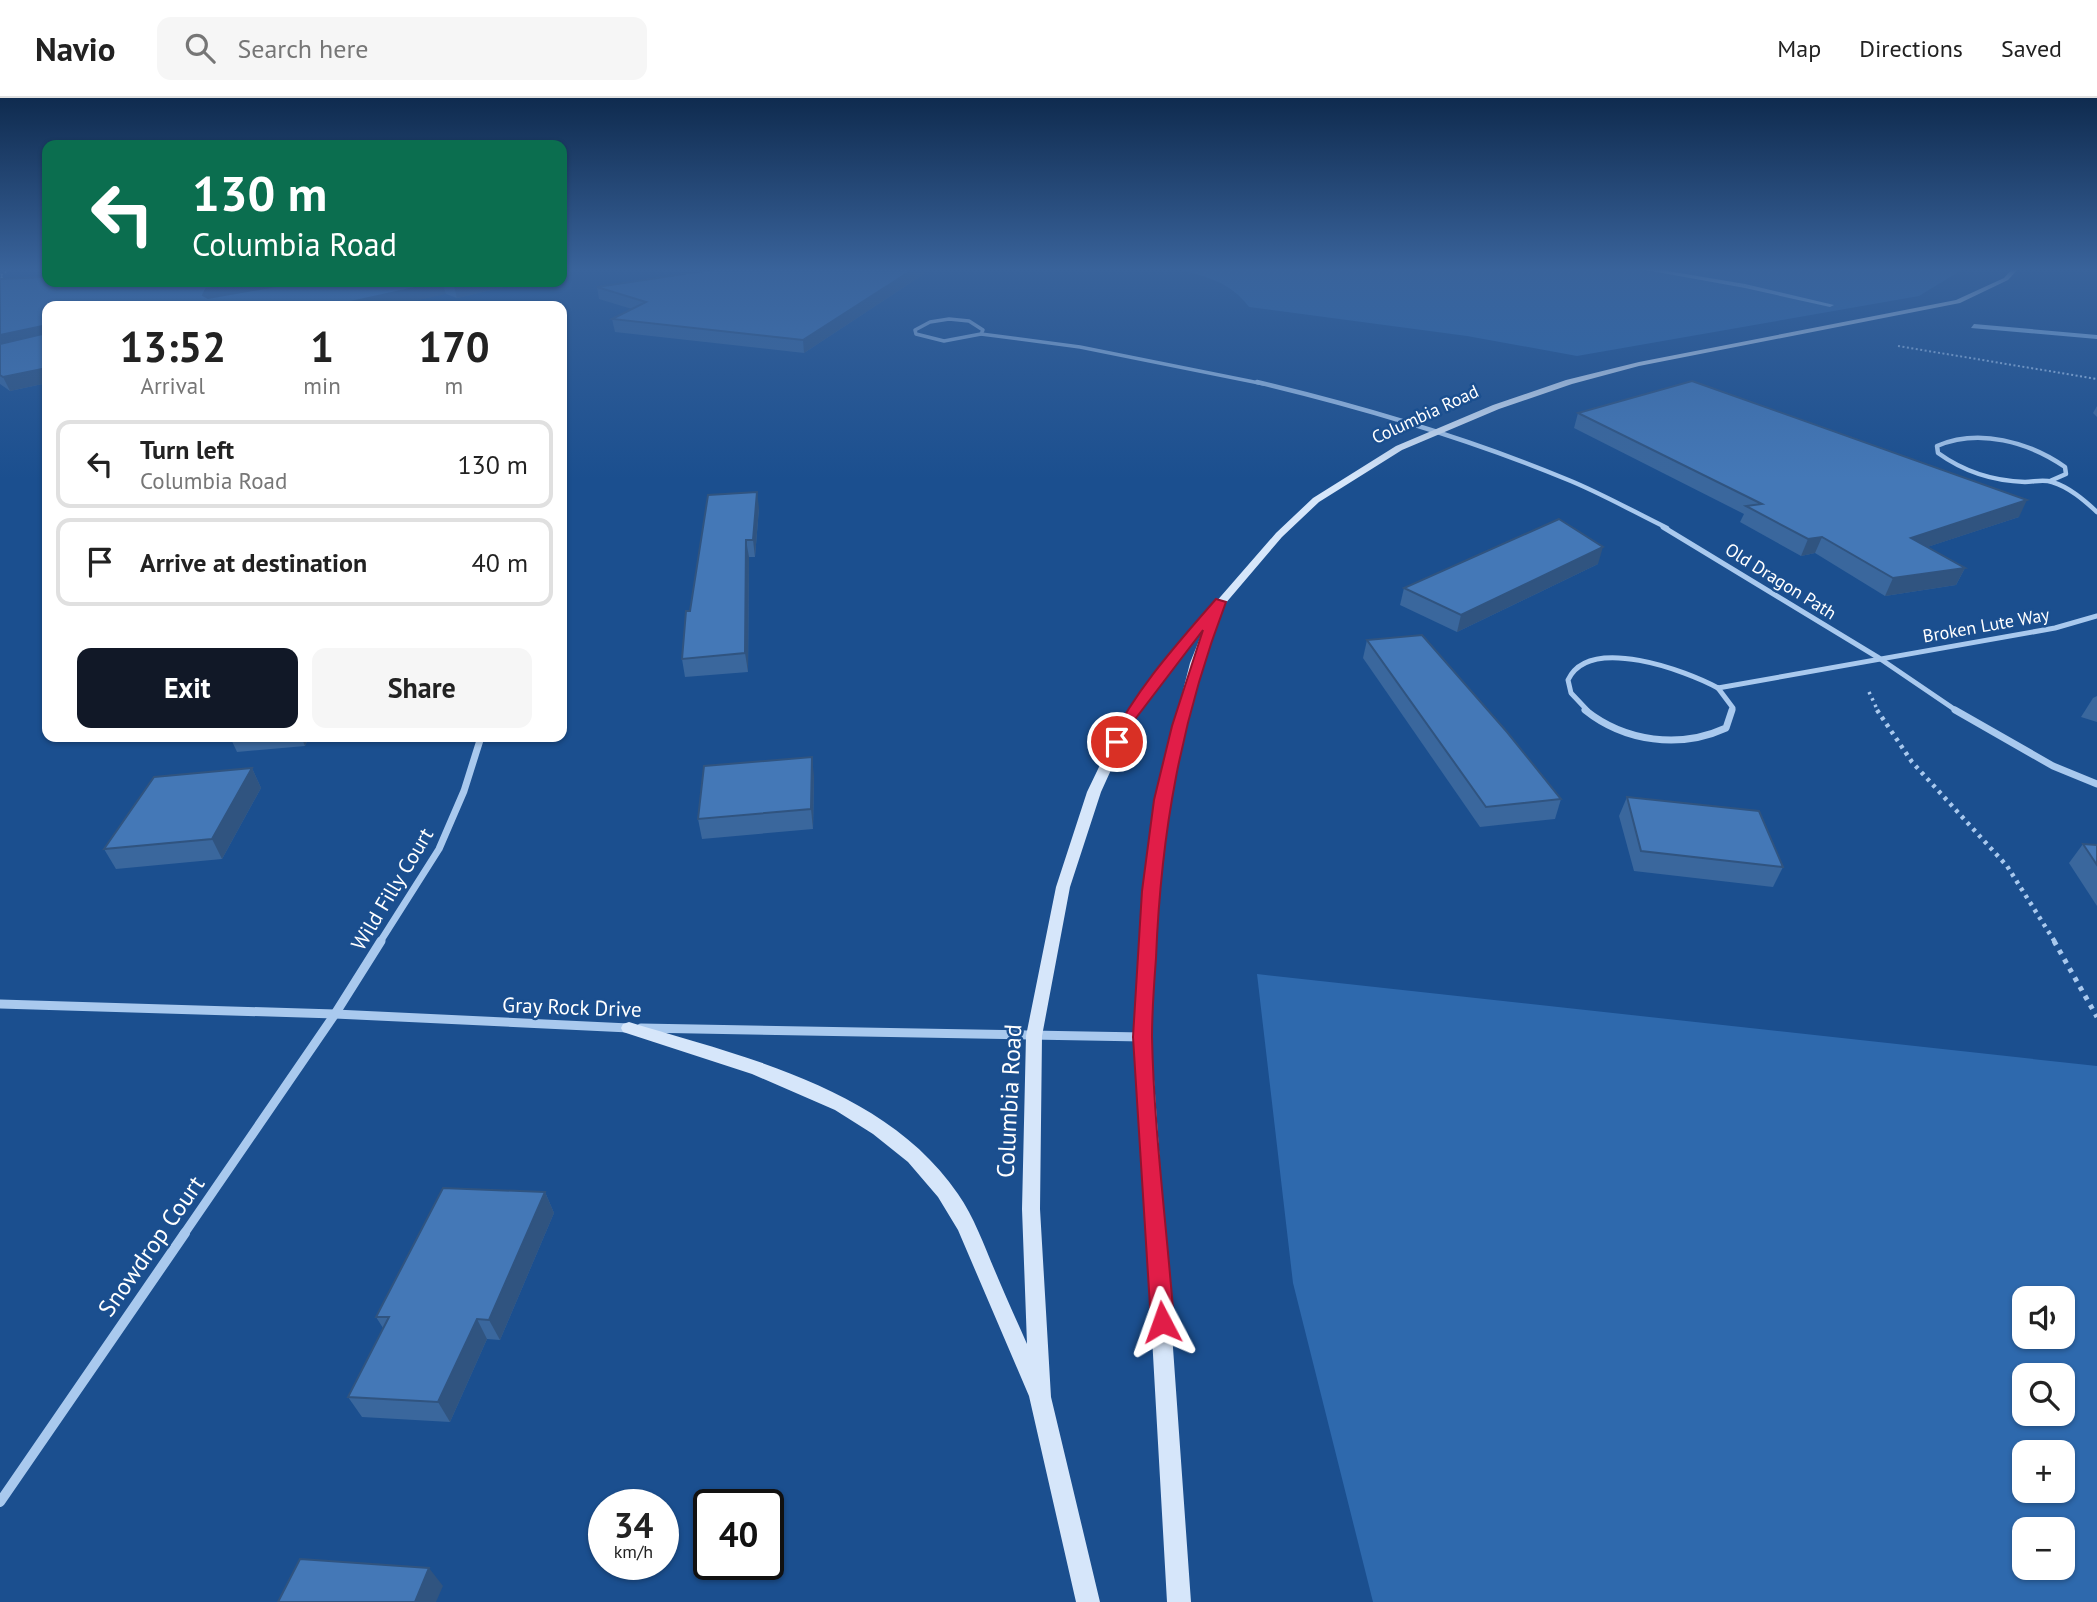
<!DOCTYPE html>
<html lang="en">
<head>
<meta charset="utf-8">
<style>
	body { margin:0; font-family:"PT Sans",sans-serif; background:#f6f6f6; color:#222; height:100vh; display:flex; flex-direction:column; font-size:26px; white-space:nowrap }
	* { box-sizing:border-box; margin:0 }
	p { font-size:23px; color:#767676 }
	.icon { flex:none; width:38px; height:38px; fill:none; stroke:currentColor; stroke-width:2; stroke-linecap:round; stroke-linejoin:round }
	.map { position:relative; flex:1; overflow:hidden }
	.details { position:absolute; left:42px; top:203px; width:525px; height:441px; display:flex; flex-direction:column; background:#fff; border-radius:14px; box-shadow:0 2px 5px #0004 }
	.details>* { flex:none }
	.banner { position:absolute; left:42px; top:42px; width:525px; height:147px; border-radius:14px; box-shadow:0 2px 5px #0004; background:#0b6e4f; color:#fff; overflow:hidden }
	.buttons { position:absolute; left:2012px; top:1188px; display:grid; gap:14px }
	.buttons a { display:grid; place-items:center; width:63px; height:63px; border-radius:14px; background:#fff; box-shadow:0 2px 5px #0004; font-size:35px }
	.speed { position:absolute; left:588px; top:1391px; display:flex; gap:14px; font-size:35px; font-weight:700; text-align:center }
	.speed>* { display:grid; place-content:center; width:91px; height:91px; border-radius:50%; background:#fff; box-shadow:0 2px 5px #0004; line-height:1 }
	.speed small { font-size:18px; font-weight:400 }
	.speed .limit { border:4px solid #111; border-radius:10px; background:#fff; color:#111 }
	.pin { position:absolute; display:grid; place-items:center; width:60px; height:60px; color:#fff; margin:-30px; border:4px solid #fff; border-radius:50%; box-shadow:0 2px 7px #0007 }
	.me { position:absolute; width:77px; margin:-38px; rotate:356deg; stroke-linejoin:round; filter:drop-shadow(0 0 5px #0008) }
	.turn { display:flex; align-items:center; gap:24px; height:147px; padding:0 35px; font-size:32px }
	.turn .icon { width:91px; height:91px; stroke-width:2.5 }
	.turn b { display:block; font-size:49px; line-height:60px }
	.eta { display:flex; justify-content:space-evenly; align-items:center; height:119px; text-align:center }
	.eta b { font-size:42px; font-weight:700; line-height:49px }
	.button { display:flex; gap:14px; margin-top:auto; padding:14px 35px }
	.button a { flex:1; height:80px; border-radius:14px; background:#111827; color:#fff; font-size:28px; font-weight:700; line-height:80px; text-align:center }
	.button a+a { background:#f6f6f6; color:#222 }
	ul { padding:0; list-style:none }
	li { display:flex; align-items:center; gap:21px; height:88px; margin:0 14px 10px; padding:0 21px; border:4px solid #e0e0e0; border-radius:14px }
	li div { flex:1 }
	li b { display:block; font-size:26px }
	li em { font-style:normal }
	header { display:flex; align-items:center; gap:42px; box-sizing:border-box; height:98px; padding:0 35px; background:#fff; border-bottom:2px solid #e0e0e0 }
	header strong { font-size:33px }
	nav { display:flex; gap:38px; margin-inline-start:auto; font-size:24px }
	.search { width:490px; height:63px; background:#f6f6f6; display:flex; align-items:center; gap:18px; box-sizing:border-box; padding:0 24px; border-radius:14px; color:#767676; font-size:26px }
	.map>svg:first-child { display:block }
</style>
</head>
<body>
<header>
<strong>Navio</strong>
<div class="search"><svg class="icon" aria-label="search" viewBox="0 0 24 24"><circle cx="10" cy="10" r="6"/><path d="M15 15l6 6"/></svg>Search here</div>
<nav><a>Map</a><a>Directions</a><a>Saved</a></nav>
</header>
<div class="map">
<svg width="2097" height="1504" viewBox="0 0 2097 1504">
	<rect width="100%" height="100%" fill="#1b4f8f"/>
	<!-- green -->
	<g fill="#2e69ad" fill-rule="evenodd">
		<path d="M1172 170H1965L1919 198 1577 258 1467 238 1249 209C1230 183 1202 177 1172 170Z"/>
		<path d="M1257 876 2097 968V1504H1373L1293 1185ZM2025 1200H2063V1239H2025ZM2025 1278H2063V1316H2025ZM2025 1354H2063V1393H2025ZM2025 1432H2063V1470H2025Z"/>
	</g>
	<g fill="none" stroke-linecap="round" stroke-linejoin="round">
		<!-- stream -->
		<g fill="#9cc4f0" fill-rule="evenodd">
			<path d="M1635 170H1650L1745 186 1834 207 1830 209 1745 190Z"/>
			<path d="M1974 226 2097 237V241L1971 230Z"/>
		</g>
		<!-- path-far3 -->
		<g stroke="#a9c9ee" stroke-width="2" stroke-dasharray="2 2.5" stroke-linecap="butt">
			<path d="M6 183 0 178 11 170"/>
			<path d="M1898 248 2097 281"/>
		</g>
		<!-- path-far2 -->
		<path stroke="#a9c9ee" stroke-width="3.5" stroke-dasharray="2.5 4.5" stroke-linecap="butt" d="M1869 594 1878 613"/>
		<!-- path-far1 -->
		<path stroke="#a9c9ee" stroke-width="4.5" stroke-dasharray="3.5 5" stroke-linecap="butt" d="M1877 612 1912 664 2007 768 2055 844"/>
		<!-- path -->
		<path stroke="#a9c9ee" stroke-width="5" stroke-dasharray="4.5 6" stroke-linecap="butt" d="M2054 843 2097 919"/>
		<!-- street-far5 -->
		<g stroke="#a9c9ee" stroke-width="3.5">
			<path d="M949 221 969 223 983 232 981 236 944 243 916 236 915 232 930 224Z"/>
			<path d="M981 236 1080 249 1264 286"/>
		</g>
		<!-- street-far4 -->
		<g stroke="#a9c9ee" stroke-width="4.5">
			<path d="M1257 284C1362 309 1467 340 1566 381 1601 395 1634 414 1667 430"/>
			<path d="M2050 383 2066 376 2065 369C2029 344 1979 330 1937 348L1938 355C1963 373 1994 383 2025 384 2034 384 2043 381 2052 384 2069 389 2084 402 2097 414"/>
		</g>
		<!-- street-far3 -->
		<g stroke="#a9c9ee" stroke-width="5">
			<path d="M1663 429 1879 560 1957 613"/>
			<path d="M1718 590 1733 610 1732 613"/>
			<path d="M1718 590 2055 530 2097 518"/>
			<path d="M1588 613 1571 595 1568 582C1589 536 1687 573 1718 590"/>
		</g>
		<!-- street-far2 -->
		<g stroke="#a9c9ee" stroke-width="7">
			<path d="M1585 612C1625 644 1680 651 1726 630L1732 612"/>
			<path d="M1955 612 2053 668 2097 686"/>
			<path d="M380 844 439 751 464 693 481 639"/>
		</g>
		<!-- street-far1 -->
		<g stroke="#a9c9ee" stroke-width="9">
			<path d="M0 906 335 916 629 930"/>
			<path d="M641 930 1143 939"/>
			<path d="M184 1136 335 916 381 843"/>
		</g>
		<!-- street -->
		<path stroke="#a9c9ee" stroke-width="10" d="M0 1404 185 1135"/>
		<!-- secondary -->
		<path fill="#d6e6fa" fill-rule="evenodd" d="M2013 170H2019L2008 182 1960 205 1639 268 1572 286 1499 311 1402 352 1319 404 1282 439 1219 513 1221 515 1202 565 1169 703 1157 793 1151 939 1191 1504H1167L1135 939 1143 793 1155 703 1190 565 1204 530 1176 563 1135 619 1101 694 1070 789 1042 938 1040 1111 1051 1299 1100 1504H1076L1029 1298 958 1132 938 1099 908 1064 873 1036 835 1012 752 976 623 934 621 930 623 926 629 924C744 959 886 990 958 1096 974 1119 984 1147 995 1173 1005 1197 1016 1221 1027 1246L1022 1111 1026 938 1056 789 1087 694 1123 619 1168 559 1276 435 1313 400 1396 348 1493 307 1566 282 1639 264 1956 202 2004 180Z"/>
	</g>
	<!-- wall -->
	<g fill="#3a679d">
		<path d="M724 170H933L804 255 615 234 612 221 632 211 599 201 597 189Z"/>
		<path d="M0 181 525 184 457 200 446 196 47 208V285L10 293 0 286Z"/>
		<path d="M2097 308V319L2093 315Z"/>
		<path d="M1578 315 2019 419 1927 449 1965 470 1956 487 1885 498 1815 455 1801 458 1740 424 1744 416 1574 330Z"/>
		<path d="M759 410 755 459H749L748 574 685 579 682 561Z"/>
		<path d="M1598 466 1457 534 1400 507 1404 490Z"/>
		<path d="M1367 542 1561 701 1555 721 1480 729 1363 560Z"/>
		<path d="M2097 598V624L2081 619 2093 600Z"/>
		<path d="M230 639H309L305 648 237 654Z"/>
		<path d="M252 670 261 690 222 761 116 771 104 751Z"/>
		<path d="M814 678 813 731 702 741 698 721Z"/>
		<path d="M1627 699 1783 769 1773 789 1634 773 1619 718Z"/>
		<path d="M2083 746 2097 747V808L2069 765Z"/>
		<path d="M545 1094 554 1115 500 1242 487 1241 450 1324 362 1319 348 1299 383 1230 376 1219Z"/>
	</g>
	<!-- shaded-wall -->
	<g fill="#305480">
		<path d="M915 170H933L804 255 803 242Z"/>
		<path d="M252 184H327L211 204 203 197 206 191Z"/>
		<path d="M442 184 446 196 392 208H332Z"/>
		<path d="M471 184H525L457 200 454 188Z"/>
		<path d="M43 228 47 238 0 252V237Z"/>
		<path d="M47 270V285L10 293 3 279Z"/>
		<path d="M757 394 759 410 755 459 753 442Z"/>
		<path d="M2027 402 2019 419 1903 457 1911 440Z"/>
		<path d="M1822 439 1815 455 1801 458 1808 441Z"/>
		<path d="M746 442 749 459 748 574 745 555Z"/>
		<path d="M1603 449 1598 466 1457 534 1461 517Z"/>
		<path d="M1965 470 1956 487 1885 498 1893 480Z"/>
		<path d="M301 639H309L305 648Z"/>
		<path d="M812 659 814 678 813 731 811 711Z"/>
		<path d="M252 670 261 690 222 761 212 741Z"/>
		<path d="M545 1094 554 1115 500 1242 489 1222Z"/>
		<path d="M477 1221 487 1241 450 1324 438 1304Z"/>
		<path d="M429 1470 443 1488 436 1504H415Z"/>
	</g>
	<!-- building -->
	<g fill="#4478b7" stroke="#305480" stroke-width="2">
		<path d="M724 170H915L803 242 612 221 646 204 597 189Z"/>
		<path d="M47 179V184H252L206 191 203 197 208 200 299 184H442L332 208H47V270L3 279 0 277V246L42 236 45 232 43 228 0 237V181Z"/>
		<path d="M443 184H471L454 188Z"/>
		<path d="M1692 283 2027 402 1911 440 1965 470 1893 480 1822 439 1808 441 1746 408 1762 406 1578 315Z"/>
		<path d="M757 394 753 442H746L745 555 682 561 686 513H690L708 397Z"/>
		<path d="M1559 421 1603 449 1461 517 1404 490Z"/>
		<path d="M1422 537 1507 634 1561 701 1486 709 1367 542Z"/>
		<path d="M812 659 811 711 698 721 704 668Z"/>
		<path d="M252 670 212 741 104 751 154 679Z"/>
		<path d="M1627 699 1759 713 1783 769 1641 753Z"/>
		<path d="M2083 746 2097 747V767Z"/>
		<path d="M443 1090 545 1094 489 1222 477 1221 438 1304 348 1299 389 1219H376Z"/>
		<path d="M300 1461 429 1470 415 1504H278Z"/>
	</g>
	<!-- sky -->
	<linearGradient id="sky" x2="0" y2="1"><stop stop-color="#0f2b4f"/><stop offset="0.45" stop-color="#39639b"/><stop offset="1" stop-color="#39639b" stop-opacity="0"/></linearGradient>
	<rect width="2097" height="381" fill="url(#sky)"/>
	<!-- route -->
	<path fill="#e11d48" stroke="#92132f" stroke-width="2" d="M1216 501 1226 504C1181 622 1161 734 1156 860 1154 886 1152 913 1152 939 1154 1034 1167 1130 1174 1224L1170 1232 1162 1235 1154 1232 1151 1224 1133 939 1142 793 1154 702 1172 628 1203 532 1136 620 1122 647 1110 644C1136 591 1177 546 1216 501Z"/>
	<g text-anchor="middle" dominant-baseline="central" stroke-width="5" stroke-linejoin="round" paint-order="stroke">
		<!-- far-street labels -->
		<g font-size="18" fill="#fff" stroke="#1b4f8f">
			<text transform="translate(1425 316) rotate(-25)">Columbia Road</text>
			<text transform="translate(1781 483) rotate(32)">Old Dragon Path</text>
			<text transform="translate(1986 527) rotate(-10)">Broken Lute Way</text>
		</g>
		<!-- street labels -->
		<g font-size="21" fill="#fff" stroke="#1b4f8f">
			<text transform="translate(392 791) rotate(-59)">Wild Filly Court</text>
			<text transform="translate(572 909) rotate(2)">Gray Rock Drive</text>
		</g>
		<!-- near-street labels -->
		<g font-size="24" fill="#fff" stroke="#1b4f8f">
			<text transform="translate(1009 1003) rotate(-87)">Columbia Road</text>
			<text transform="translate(151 1148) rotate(-55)">Snowdrop Court</text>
		</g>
	</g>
</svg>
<div class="buttons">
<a><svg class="icon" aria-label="sound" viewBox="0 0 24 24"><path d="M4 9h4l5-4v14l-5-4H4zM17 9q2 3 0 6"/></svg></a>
<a><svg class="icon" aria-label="search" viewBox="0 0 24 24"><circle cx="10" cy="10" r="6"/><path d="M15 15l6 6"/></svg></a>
<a>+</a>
<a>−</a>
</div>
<div class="speed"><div>34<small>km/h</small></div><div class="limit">40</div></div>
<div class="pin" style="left:1117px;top:644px;background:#d93025"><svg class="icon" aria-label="arrive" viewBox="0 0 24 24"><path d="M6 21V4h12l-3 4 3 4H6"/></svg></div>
<svg class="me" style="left:1162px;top:1224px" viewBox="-20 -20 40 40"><path d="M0-17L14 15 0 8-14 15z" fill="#e11d48" stroke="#fff" stroke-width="4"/></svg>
<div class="banner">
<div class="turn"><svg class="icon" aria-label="left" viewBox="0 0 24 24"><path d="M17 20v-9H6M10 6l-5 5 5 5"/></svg><div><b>130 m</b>Columbia Road</div></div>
</div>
<section class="details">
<div class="eta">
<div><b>13:52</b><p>Arrival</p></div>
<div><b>1</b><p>min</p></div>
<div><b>170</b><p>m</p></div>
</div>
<ul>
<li><svg class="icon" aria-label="left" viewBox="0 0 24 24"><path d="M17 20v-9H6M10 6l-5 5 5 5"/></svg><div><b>Turn left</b><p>Columbia Road</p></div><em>130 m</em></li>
<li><svg class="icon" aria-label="arrive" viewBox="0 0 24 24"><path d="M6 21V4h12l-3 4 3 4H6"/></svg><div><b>Arrive at destination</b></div><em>40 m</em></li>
</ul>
<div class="button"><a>Exit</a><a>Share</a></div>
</section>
</div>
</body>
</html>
